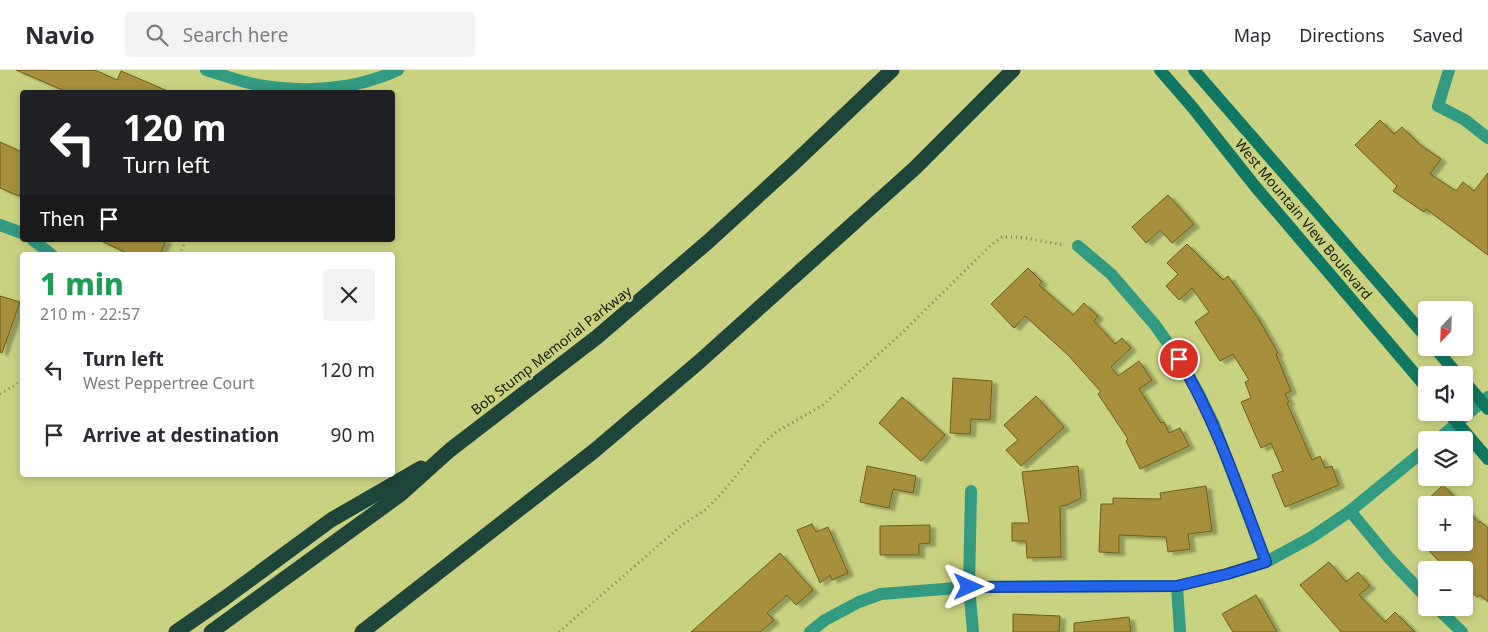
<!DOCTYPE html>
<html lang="en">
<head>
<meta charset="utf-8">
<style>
	body { margin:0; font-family:"Noto Sans",sans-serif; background:#f2f2f3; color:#2b2b33; height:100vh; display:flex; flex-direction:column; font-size:19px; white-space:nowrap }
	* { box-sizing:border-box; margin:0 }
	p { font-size:16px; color:#7c7c81 }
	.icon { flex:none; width:28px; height:28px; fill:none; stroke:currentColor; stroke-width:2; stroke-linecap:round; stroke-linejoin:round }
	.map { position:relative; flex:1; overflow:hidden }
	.drawer { position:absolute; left:20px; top:182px; width:375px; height:225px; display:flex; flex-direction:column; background:#fff; border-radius:5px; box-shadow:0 2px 8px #0003 }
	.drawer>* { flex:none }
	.hud { position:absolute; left:20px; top:20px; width:375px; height:152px; border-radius:5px; box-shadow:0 2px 8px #0003; background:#202124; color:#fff; overflow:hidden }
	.needle { width:32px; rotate:203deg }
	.tools { position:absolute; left:1418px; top:231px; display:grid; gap:10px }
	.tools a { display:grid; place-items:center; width:55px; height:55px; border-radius:5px; background:#fff; box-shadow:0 2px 8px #0003; font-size:25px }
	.pin { position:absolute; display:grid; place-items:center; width:42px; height:42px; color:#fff; margin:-21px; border:2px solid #fff; border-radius:50%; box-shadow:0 1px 5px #0007 }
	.me { position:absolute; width:55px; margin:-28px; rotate:90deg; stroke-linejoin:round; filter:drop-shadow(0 0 4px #0008) }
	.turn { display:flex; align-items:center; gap:18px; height:105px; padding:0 20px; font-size:22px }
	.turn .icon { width:65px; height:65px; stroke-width:2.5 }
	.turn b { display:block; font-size:35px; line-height:42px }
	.then { display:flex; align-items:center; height:48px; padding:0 20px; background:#0003; gap:10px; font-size:19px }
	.round { display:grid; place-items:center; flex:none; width:52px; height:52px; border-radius:5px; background:#f2f2f3 }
	.head { display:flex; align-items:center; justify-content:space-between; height:85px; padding:0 20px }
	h1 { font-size:30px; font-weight:800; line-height:38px; color:#1e9e55 }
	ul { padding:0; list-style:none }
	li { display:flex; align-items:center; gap:15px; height:65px; padding:0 20px }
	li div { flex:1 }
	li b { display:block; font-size:19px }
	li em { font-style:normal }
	header { display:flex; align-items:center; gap:30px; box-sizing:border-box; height:70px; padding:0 25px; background:#fff; border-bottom:1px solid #e1e1e2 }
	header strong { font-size:24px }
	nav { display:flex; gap:28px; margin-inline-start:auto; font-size:18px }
	.search { width:350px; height:45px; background:#f2f2f3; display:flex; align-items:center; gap:12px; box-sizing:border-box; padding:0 18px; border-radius:5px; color:#7c7c81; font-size:19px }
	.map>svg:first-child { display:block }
</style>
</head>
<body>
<header>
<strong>Navio</strong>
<div class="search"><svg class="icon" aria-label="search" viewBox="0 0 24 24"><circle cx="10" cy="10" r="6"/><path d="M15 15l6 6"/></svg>Search here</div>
<nav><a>Map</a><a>Directions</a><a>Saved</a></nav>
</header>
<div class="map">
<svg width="1488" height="562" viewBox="0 0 1488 562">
	<defs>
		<filter id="shadow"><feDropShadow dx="5.5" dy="3" stdDeviation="1" flood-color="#0004"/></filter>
	</defs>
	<rect width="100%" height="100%" fill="#c9d280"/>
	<!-- building -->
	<g fill="#a68f3c" stroke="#6d5c1b" filter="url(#shadow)">
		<path d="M16 0H95L117 10 121 1 170 22H67Z"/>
		<path d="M1380 50 1394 64 1402 57 1419 74 1441 89 1430 104 1456 121 1463 112 1474 121 1488 103V185L1426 139 1424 142 1393 121 1397 116 1355 75Z"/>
		<path d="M0 72 22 82V118L19 126 0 118Z"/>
		<path d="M1168 125 1194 154 1172 173 1160 160 1146 173 1132 157Z"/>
		<path d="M99 170H166L160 185H131Z"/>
		<path d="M1187 174 1223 210 1228 206 1258 248 1278 283 1276 284 1291 321 1285 324 1289 332 1287 333 1312 390 1320 386 1325 398 1332 396 1339 415 1285 437 1272 405 1283 401 1271 373 1261 378 1241 332 1251 328 1245 312 1249 310 1233 284 1220 291 1195 252 1209 242 1192 218 1179 230 1166 216 1178 204 1167 193Z"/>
		<path d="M1028 198 1042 212 1039 215 1073 245 1084 233 1098 246 1094 251 1115 274 1122 268 1131 278 1111 297 1118 306 1139 291 1152 310 1139 319 1161 353 1164 352 1169 363 1180 358 1189 376 1140 399 1126 371 1128 369 1098 324 1101 322 1068 285 1025 246 1014 258 991 234Z"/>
		<path d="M0 226 20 232 2 283 0 282Z"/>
		<path d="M953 308 992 311 990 350 971 349 970 364 950 363Z"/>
		<path d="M1036 326 1064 357 1021 396 1006 380 1018 370 1004 355Z"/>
		<path d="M902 327 945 365 921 391 879 353Z"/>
		<path d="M867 396 916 406 913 423 893 419 889 438 860 432Z"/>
		<path d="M1078 396 1081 428 1067 435 1060 436 1061 487 1027 488 1026 471H1012V453H1029L1022 402Z"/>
		<path d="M1443 415 1462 435H1422Z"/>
		<path d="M1206 416 1212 461 1188 464 1190 479 1168 482 1166 467 1119 465V483L1099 482 1101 434H1113V428L1161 429 1160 423Z"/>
		<path d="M1464 437 1479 453 1480 451 1488 458V532L1480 525 1477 527 1464 516V500H1447L1421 472H1464Z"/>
		<path d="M812 454 816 462 828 457 848 503 832 510 830 505 820 513 797 460Z"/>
		<path d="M930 455V473L919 474V485H880V456Z"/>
		<path d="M780 483 813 520 796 535 787 525 767 543 774 550 760 562H691Z"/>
		<path d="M1329 492 1346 512 1358 502 1370 516 1359 525 1385 552 1395 542 1415 562H1341L1300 515Z"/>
		<path d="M1256 525 1277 562H1233L1222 544Z"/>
		<path d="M1013 544 1060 546 1059 562H1013Z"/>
		<path d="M1129 547 1131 562H1074V553Z"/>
	</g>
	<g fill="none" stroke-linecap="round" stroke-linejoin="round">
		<!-- path -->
		<g stroke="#7a8047" stroke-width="3" stroke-dasharray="1 4" stroke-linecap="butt">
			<path d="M179 185 186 170"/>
			<path d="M0 324 14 316 22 309"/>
			<path d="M559 562 682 455 705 440 722 423 762 374 776 362 823 335 903 262 990 176 1002 167H1019L1064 175"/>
		</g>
		<!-- street -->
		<g stroke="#319a81" stroke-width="12">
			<path d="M206 0C223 5 241 12 258 15 304 23 355 20 398 0"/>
			<path d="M1449 0 1438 36 1465 50 1488 68"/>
			<path d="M0 155 22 163"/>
			<path d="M33 170 52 185"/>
			<path d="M1078 176 1111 204 1155 255 1179 289 1199 324 1214 355 1266 492"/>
			<path d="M1437 370 1488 327"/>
			<path d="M971 421 969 517 973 562"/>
			<path d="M1350 441 1389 488 1426 527"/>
			<path d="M1177 516 1180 562"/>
			<path d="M1437 538 1462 562"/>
			<path d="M810 562 825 550 859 532 881 524 969 517 1177 516 1227 504 1266 492 1312 467 1350 441 1426 379"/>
		</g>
		<!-- secondary -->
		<g stroke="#107762" stroke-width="12">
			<path d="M1160 0 1193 38 1254 115 1426 317"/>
			<path d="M1194 0 1426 267"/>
			<path d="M1435 278 1458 305"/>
			<path d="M1464 311 1488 339"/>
			<path d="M1448 342 1488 389"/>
		</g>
		<!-- highway -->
		<g stroke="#1f443a" stroke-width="15">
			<path d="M176 562 225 528 331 450 421 398"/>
			<path d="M211 562 401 424 450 380 597 267 710 170 792 95 892 0"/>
			<path d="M362 562 594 381 699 292 915 98 1013 0"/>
		</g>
	</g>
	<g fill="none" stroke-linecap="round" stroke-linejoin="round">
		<defs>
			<path id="route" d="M969 517 1177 516 1227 504 1266 492C1240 423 1217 353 1179 289"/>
		</defs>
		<!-- route casing -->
		<use href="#route" stroke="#184099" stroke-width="12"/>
		<!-- route -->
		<use href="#route" stroke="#2563eb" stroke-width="9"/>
	</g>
	<g text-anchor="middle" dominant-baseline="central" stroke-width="4.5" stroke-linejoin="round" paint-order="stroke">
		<!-- street labels -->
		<g font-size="14" fill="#171900" stroke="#c9d280">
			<text transform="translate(1304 149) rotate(50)">West Mountain View Boulevard</text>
			<text transform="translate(551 280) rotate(-38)">Bob Stump Memorial Parkway</text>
		</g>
	</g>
</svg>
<div class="tools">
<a><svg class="needle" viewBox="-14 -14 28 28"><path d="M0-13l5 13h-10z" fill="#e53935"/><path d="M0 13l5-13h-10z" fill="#7c7c81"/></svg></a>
<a><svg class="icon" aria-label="sound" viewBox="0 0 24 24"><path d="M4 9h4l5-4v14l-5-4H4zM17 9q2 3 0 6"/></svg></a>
<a><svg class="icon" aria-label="layers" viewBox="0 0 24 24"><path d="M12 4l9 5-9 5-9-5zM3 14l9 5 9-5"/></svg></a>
<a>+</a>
<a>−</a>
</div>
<div class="pin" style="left:1179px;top:289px;background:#d93025"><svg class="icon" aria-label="arrive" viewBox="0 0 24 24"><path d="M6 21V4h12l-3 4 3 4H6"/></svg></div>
<svg class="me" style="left:969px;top:517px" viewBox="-20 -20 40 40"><path d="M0-17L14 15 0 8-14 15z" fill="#2563eb" stroke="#fff" stroke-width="4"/></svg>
<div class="hud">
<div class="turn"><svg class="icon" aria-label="left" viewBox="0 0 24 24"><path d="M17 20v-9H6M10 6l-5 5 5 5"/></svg><div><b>120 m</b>Turn left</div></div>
<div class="then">Then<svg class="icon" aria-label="arrive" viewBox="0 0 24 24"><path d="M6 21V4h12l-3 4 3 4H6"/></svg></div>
</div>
<section class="drawer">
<div class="head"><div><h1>1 min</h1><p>210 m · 22:57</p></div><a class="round"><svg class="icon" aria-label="close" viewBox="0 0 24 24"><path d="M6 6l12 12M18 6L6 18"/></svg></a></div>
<ul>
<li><svg class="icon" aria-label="left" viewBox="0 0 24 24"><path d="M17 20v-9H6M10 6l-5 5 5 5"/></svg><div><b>Turn left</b><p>West Peppertree Court</p></div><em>120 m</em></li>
<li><svg class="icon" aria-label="arrive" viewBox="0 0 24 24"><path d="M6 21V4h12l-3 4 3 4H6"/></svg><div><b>Arrive at destination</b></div><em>90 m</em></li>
</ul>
</section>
</div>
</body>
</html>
